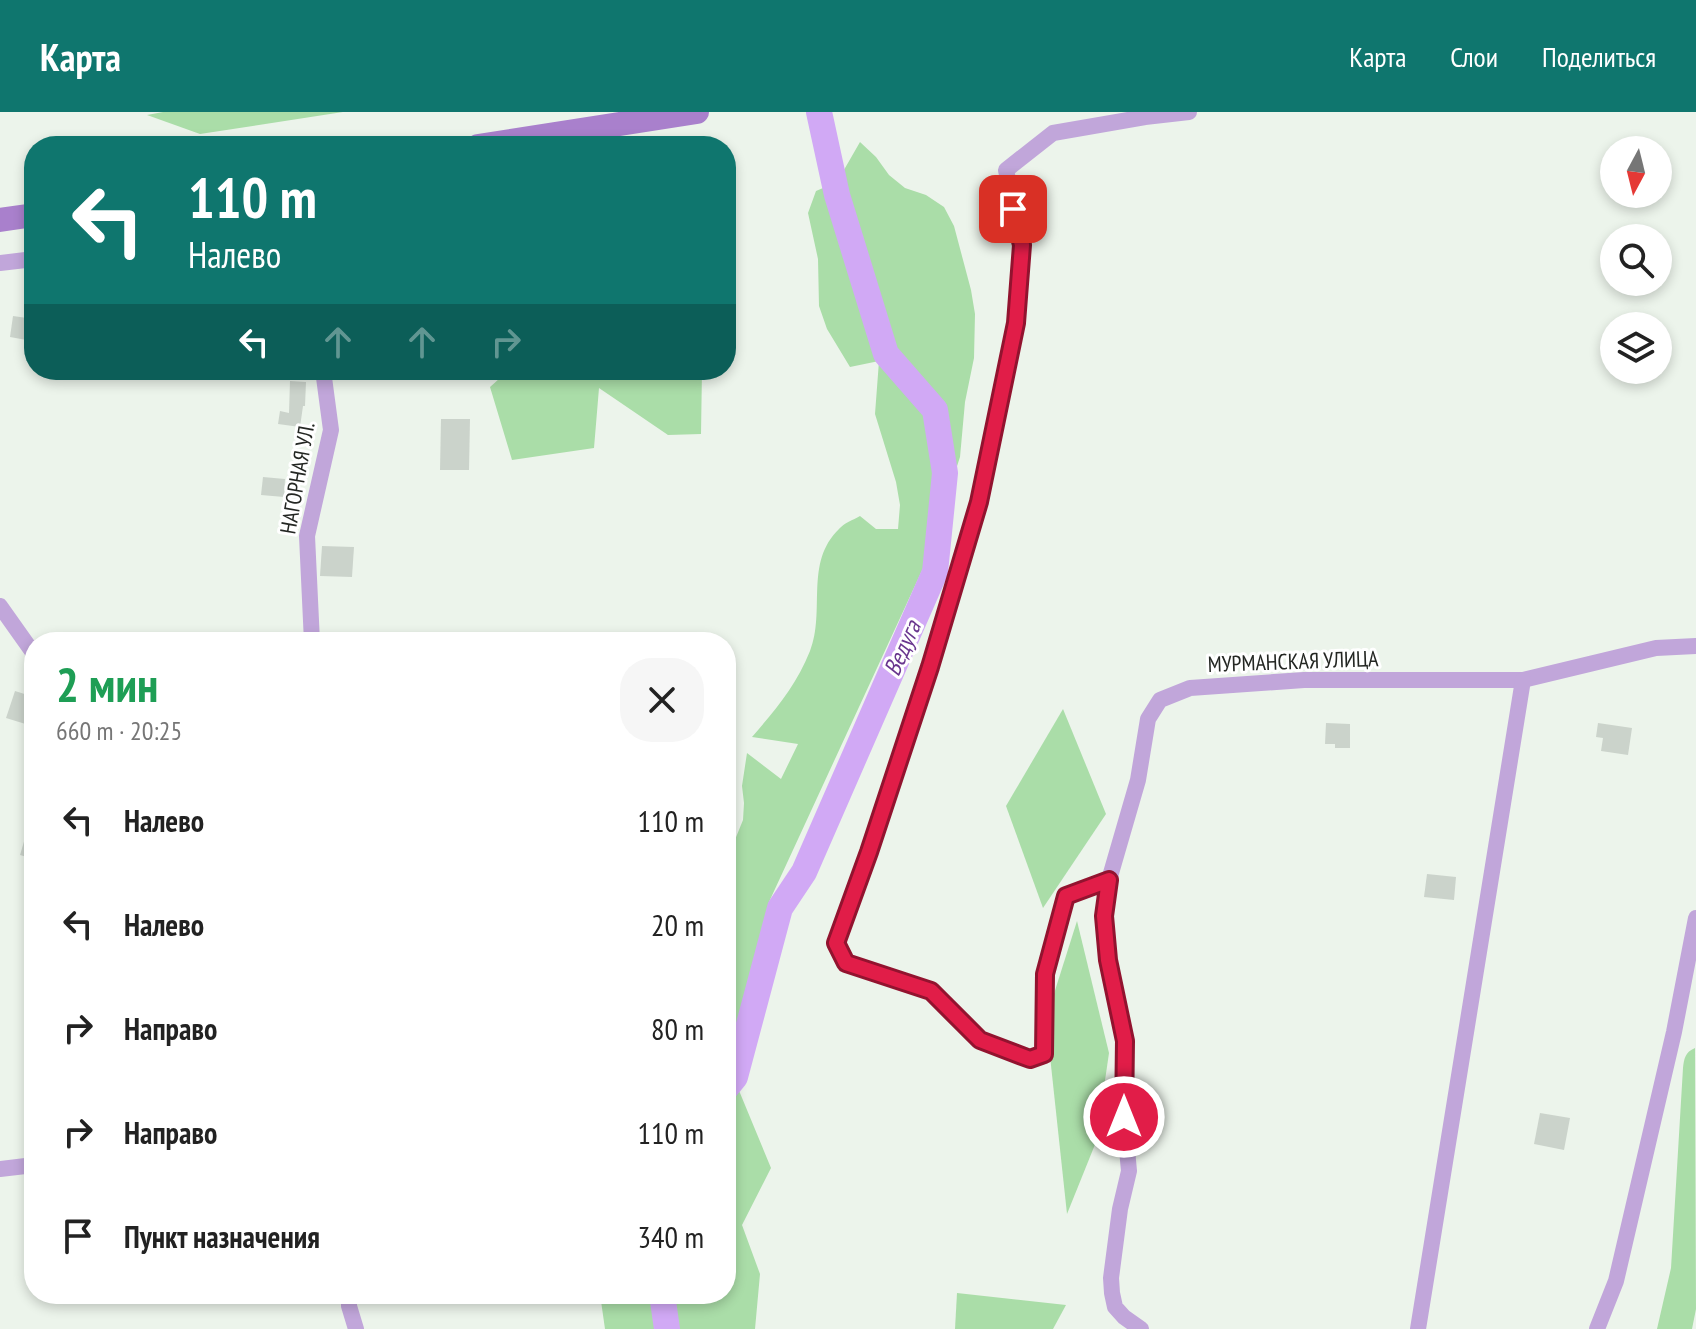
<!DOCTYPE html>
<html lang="ru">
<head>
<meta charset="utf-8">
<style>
	body { margin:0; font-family:"PT Sans Narrow",sans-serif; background:#f6f6f6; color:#222; height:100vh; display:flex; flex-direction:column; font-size:30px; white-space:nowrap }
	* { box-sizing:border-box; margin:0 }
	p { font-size:26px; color:#767676 }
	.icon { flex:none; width:44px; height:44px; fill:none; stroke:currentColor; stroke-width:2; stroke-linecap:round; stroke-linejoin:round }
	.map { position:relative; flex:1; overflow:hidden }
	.panel { position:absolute; left:24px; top:520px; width:712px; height:672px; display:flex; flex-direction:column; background:#fff; border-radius:32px; box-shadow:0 4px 12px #0003 }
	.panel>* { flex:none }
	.hud { position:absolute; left:24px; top:24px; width:712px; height:244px; border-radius:32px; box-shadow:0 4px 12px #0003; background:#0f766e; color:#fff; overflow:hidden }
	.needle { width:52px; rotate:187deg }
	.controls { position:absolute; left:1600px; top:24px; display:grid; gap:16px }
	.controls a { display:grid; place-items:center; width:72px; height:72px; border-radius:50%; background:#fff; box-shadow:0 4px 12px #0003; font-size:40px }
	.pin { position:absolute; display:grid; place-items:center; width:68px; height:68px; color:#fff; margin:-34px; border-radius:16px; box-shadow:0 4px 12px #0006 }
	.me { position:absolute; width:88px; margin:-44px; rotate:0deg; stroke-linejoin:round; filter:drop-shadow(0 0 6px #0008) }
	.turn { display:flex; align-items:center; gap:28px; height:168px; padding:0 32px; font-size:36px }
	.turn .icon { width:104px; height:104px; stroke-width:2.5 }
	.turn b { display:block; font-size:56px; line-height:68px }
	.lanes { display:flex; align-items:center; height:76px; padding:0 32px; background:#0003; justify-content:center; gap:40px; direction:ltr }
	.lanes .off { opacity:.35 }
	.round { display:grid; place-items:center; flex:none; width:84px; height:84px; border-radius:32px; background:#f6f6f6 }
	.headline { display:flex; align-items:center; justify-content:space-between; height:136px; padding:0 32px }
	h1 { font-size:48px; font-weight:700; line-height:60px; color:#1e9e55 }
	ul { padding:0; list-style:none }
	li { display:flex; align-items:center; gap:24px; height:104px; padding:0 32px }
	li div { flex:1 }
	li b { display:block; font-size:30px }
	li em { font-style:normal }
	header { display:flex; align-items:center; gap:48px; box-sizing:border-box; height:112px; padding:0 40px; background:#0f766e; color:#fff }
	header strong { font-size:38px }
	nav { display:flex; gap:44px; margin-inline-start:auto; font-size:28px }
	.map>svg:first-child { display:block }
</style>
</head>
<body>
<header>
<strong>Карта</strong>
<nav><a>Карта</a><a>Слои</a><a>Поделиться</a></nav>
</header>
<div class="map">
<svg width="1696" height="1217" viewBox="0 0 1696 1217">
	<rect width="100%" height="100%" fill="#ecf4eb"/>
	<!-- green -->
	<g fill="#aadda8">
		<path d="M163 0H343L200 22 147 3Z"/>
		<path d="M860 30 876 45 889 63 905 76 926 83 944 95 954 114 971 178 975 202 974 246 965 290 960 345 925 452 769 790 728 952 771 1056 742 1113 760 1162 755 1217H605L600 1182H726V768L730 740 743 708 744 691 742 674 747 641 781 667 798 632 752 625C776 597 796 574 810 539 826 499 804 451 839 417 844 411 853 408 860 404L876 417H898L900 393 896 370 875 302 879 249 850 255 827 217 819 194 818 147 808 101 816 79 837 70Z"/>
		<path d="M509 258H702L701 322 668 323 599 276 594 336 512 348 490 275Z"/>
		<path d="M1063 597 1106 702 1043 796 1006 694Z"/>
		<path d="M1077 809 1109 941 1096 1030 1067 1102 1046 907Z"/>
		<path d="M1695 936 1696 1197 1692 1217H1657L1671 1156 1683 956C1684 947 1685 940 1695 936Z"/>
		<path d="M957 1181 1066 1193 1053 1217H955Z"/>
	</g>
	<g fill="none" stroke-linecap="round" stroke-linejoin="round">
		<!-- river -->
		<g stroke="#d1a9f5" stroke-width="26">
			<path d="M726 976 735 965 780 796 804 760 935 460 945 361 935 298 886 242 837 83 819 0"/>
			<path d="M662 1182 667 1217"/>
		</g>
	</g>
	<!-- building -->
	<g fill="#cbd3cb">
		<path d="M13 204 34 207 32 229 10 225Z"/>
		<path d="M290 269 306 270 305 294H303L300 315 278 312 280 299 289 301Z"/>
		<path d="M441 307H470L469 358H440Z"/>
		<path d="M263 365 285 367 284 385 261 383Z"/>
		<path d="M322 434 354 435 352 465 320 464Z"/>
		<path d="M15 579 34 585V607L32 614 6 606Z"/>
		<path d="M1326 611 1350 612V636H1335V632H1325Z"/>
		<path d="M1598 611 1632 616 1628 643 1601 639 1603 626 1596 625Z"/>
		<path d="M31 706H34V747L20 743Z"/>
		<path d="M1427 762 1456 765 1454 788 1424 785Z"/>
		<path d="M1540 1001 1570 1006 1564 1038 1534 1032Z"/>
	</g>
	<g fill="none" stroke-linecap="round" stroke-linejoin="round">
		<!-- minor -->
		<g stroke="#c1a6da" stroke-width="16">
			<path d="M0 151 34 147"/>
			<path d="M0 494 34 542"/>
			<path d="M312 530 307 424 331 318 323 258"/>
			<path d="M1109 768 1066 784 1045 862 1044 942 1030 947 980 928 931 879 846 851 836 831 869 740 930 555 979 390 1016 211 1022 133 1006 58 1053 21 1145 5 1189 0"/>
			<path d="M0 1057 34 1053"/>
			<path d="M349 1182V1194L356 1217"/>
			<path d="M1141 1217 1124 1205 1115 1195 1112 1181 1111 1166 1120 1097 1129 1059 1124 1005 1125 929 1108 848 1104 804 1109 768 1138 668 1148 607 1160 588 1190 576 1304 568H1523L1656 536 1696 534"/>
			<path d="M1418 1217 1523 568"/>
			<path d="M1597 1217 1616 1169 1674 920 1696 806"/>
		</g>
		<!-- secondary -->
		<g stroke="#a980cc" stroke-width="24">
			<path d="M478 34 697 0"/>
			<path d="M0 108 34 103"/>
		</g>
	</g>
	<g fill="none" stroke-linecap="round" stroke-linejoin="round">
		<defs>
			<path id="route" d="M1013 97 1022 133 1016 211 979 390 930 555 869 740 836 831 846 851 931 879 980 928 1030 947 1044 942 1045 862 1066 784 1109 768 1104 804 1108 848 1125 929 1124 1005"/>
		</defs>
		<!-- route casing -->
		<use href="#route" stroke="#92132f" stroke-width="20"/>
		<!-- route -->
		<use href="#route" stroke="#e11d48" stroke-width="14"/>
	</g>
	<g text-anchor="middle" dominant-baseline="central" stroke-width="6" stroke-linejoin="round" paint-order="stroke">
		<!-- street labels -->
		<g font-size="22" fill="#242723" stroke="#fff">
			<text transform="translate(297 366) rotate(-80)">НАГОРНАЯ УЛ.</text>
			<text transform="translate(1293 549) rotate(-2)">МУРМАНСКАЯ УЛИЦА</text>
		</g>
		<!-- water labels -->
		<g font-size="24" font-style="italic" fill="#69368e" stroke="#fff">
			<text transform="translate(902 536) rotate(-66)">Ведуга</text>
		</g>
	</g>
</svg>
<div class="controls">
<a><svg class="needle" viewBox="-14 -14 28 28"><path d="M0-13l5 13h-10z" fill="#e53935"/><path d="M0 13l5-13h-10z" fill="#767676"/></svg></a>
<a><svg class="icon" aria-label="search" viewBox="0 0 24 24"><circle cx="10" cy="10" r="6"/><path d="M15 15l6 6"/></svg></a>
<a><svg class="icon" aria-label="layers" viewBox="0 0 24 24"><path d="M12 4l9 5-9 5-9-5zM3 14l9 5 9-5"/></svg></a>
</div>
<div class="pin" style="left:1013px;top:97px;background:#d93025"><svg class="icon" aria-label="arrive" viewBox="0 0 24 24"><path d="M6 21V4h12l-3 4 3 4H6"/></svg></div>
<svg class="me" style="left:1124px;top:1005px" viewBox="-20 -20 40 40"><circle r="17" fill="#e11d48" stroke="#fff" stroke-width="3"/><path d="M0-11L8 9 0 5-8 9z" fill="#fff"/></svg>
<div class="hud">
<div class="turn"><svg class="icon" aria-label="left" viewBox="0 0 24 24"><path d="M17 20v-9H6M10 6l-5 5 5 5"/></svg><div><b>110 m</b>Налево</div></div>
<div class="lanes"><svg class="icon" aria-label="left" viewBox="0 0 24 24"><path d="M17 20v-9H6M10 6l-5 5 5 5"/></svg><svg class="icon off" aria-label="ahead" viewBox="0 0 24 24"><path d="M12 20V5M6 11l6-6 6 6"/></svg><svg class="icon off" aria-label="ahead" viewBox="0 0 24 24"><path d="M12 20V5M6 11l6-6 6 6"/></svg><svg class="icon off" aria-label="right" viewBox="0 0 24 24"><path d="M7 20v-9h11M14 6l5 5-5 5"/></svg></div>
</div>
<section class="panel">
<div class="headline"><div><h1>2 мин</h1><p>660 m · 20:25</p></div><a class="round"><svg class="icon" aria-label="close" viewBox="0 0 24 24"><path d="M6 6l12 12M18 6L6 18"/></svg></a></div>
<ul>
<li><svg class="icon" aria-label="left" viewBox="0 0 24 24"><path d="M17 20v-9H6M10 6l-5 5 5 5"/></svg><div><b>Налево</b></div><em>110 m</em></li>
<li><svg class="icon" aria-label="left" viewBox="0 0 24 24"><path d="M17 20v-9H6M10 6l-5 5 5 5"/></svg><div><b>Налево</b></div><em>20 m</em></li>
<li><svg class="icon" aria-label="right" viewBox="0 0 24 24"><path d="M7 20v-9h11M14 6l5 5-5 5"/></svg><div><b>Направо</b></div><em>80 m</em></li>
<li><svg class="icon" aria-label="right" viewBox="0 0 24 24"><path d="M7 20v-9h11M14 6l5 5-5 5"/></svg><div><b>Направо</b></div><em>110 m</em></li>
<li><svg class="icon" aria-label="arrive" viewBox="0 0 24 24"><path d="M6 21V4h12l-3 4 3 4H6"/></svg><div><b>Пункт назначения</b></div><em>340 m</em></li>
</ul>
</section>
</div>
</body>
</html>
